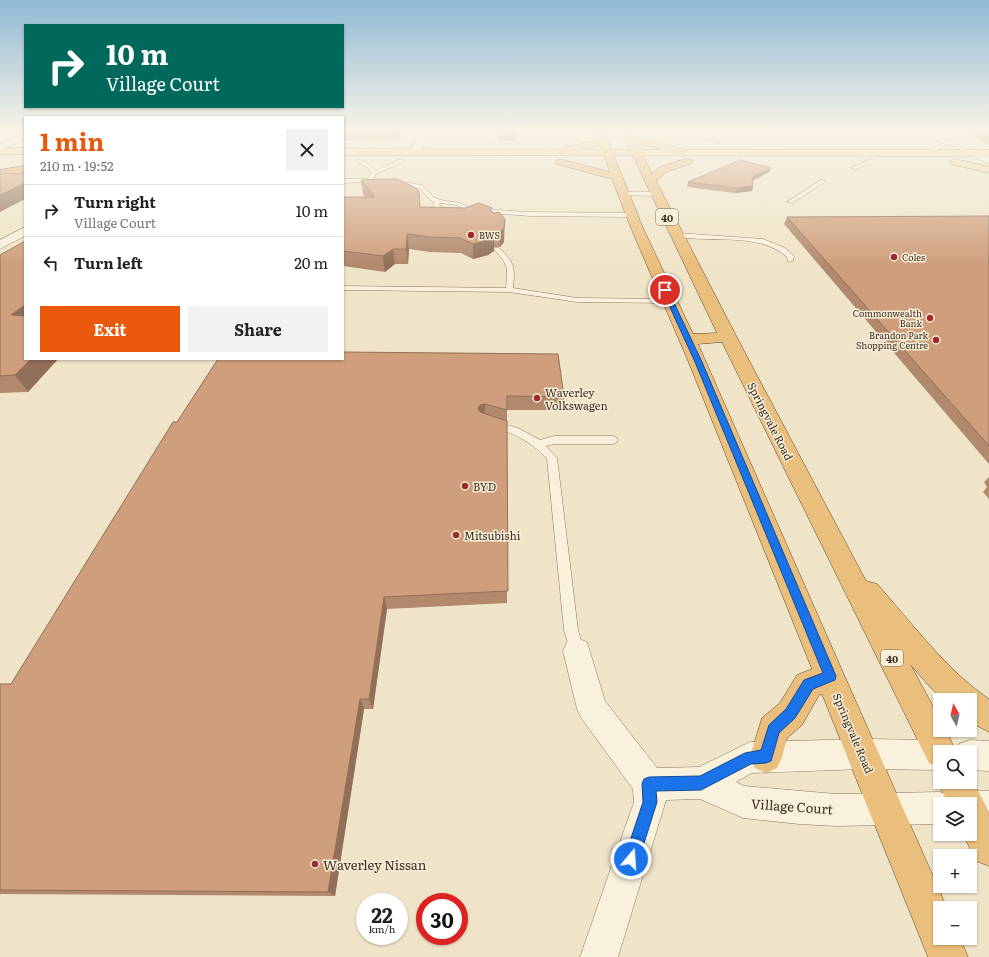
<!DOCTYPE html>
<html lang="en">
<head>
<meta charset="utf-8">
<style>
	body { margin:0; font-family:Literata,serif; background:#f2f2f2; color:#222; height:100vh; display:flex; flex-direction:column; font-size:15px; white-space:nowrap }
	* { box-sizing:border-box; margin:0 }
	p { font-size:13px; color:#767676 }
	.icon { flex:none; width:22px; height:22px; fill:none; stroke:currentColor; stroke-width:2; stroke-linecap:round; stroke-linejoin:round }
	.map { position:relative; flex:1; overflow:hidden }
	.panel { position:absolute; left:24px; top:116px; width:320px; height:244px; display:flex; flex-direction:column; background:#fff; border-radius:0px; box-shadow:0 1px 3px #0004 }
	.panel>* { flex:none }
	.banner { position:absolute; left:24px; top:24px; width:320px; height:84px; border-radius:0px; box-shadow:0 1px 3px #0004; background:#00695c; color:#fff; overflow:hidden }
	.needle { width:26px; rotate:352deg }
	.tools { position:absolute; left:933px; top:693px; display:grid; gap:8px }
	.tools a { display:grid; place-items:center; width:44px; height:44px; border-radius:0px; background:#fff; box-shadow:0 1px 3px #0004; font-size:20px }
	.speed { position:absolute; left:356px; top:893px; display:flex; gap:8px; font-size:20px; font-weight:700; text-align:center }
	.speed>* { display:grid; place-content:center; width:52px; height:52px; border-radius:50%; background:#fff; box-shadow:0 1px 3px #0004; line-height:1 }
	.speed small { font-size:10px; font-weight:400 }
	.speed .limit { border:6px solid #d22; background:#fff; color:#111 }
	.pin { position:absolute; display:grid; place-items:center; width:34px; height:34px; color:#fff; margin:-17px; border:2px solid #fff; border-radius:50%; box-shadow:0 1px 4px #0007 }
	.me { position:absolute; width:44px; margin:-22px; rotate:18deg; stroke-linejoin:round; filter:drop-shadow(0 0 3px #0008) }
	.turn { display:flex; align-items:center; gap:14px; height:84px; padding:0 16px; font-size:18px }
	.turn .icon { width:52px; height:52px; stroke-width:2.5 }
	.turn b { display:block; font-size:28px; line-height:34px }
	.round { display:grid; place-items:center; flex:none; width:42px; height:42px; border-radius:0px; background:#f2f2f2 }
	.headline { display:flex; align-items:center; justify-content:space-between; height:68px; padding:0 16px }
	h1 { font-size:24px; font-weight:700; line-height:30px; color:#ea580c }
	.button { display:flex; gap:8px; margin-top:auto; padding:8px 16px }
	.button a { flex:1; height:46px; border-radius:0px; background:#ea580c; color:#fff; font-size:16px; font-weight:700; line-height:46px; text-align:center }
	.button a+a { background:#f2f2f2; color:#222 }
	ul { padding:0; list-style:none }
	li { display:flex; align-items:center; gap:12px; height:52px; padding:0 16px; border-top:1px solid #e0e0e0 }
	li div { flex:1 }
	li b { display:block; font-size:15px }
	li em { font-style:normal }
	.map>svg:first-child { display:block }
</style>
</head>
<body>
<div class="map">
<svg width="989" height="957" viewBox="0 0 989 957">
	<rect width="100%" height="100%" fill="#f0e4c8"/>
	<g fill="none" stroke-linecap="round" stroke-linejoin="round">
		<defs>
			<g id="service">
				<path d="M493 131H497L496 141 494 142H454L452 141 454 140H492Z"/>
				<path d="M697 131H702L711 140 707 141Z"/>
				<path d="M710 131H714L720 142H716Z"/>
				<path d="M901 132 932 134 975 153 971 154 948 144 928 154H924V152L944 143 929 136 899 134Z"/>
				<path d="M401 159 404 161 403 162 376 174 372 182 343 183V179H368L371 173 367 167 357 162V160C365 160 371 165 375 171Z"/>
				<path d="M872 159 875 161 874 162 856 169 851 168Z"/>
				<path d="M392 180 421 185C428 188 430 197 438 199 450 203 456 200 469 207L470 211 465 212 464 209 457 205 440 203 439 205 446 209 455 211C448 216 441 211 434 207V202L429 199 421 189 390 183 389 182Z"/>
				<path d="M821 180 826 181 792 203 787 202Z"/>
				<path d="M624 192H656L659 194 656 196 622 195 621 194Z"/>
				<path d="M479 209 530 212 632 213 635 215 632 217 530 216 477 212 476 211Z"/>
				<path d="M677 233 763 239 785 248 794 256 793 261 788 262 787 257C757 231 712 244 675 236V234Z"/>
				<path d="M495 248H499C515 262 515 268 513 288L577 298 670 299 674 301 670 303 577 302 509 292 343 290V286L506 288C508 265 508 266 494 249Z"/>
				<path d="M492 421 518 428 540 440 554 436H613L617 438 618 440 617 442 613 444H554L546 446 557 458 578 630 584 651 582 656 577 658 572 656 564 630 547 459C530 440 513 433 488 426L487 424Z"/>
			</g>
			<g id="minor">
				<path d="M419 131H427L421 152 416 155 411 152Z"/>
				<path d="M25 134V140L0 150V144Z"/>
				<path d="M25 227V236L0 249V240Z"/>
				<path d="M577 638 587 642 605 701 657 768 699 767 750 742 864 739 940 740 951 744 954 752H940V770L864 769 752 773 736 782 744 786 836 794 940 792 952 796 955 804H940V824L836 826 799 824 743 818 700 799 666 800 618 957H580L634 802 633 789 582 719 577 709 563 651 567 642Z"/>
				<path d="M970 740 989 741V771L970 770V752H956L959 744Z"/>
				<path d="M970 791H989V823H970V804H955L958 795Z"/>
			</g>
			<path id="tertiary" d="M973 150 989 157V164L970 155 968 153Z"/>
			<g id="primary">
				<rect x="0" y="148" width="25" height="6"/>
				<path d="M343 149 989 150V156L343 155Z"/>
				<path d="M955 159 989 167V173L951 164 950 162Z"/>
			</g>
			<g id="trunk">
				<path d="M595 131H604L643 228 693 334 717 333 621 131H630L632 136 686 150 688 152 683 155 636 143 652 174 658 168 684 159 688 158 693 161 692 163 666 172 656 181 744 351 866 581 877 584C912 623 946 670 989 699V732L970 722V700H943L929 686 910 664 940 719V730H946L956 752H940V768L929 763 722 342 698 344 947 908H940V938H960L968 957H928L822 694 819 695 802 725 787 738 782 757 777 768 766 773 755 768 750 757 762 718 780 703 797 675 812 669 689 363 631 228 612 179 556 164 555 162 560 159 610 172 600 145 561 155 556 152 566 147 598 140Z"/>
				<path d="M970 776 989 812V866L976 861 963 834H970V804H948L938 782 940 778V782H970Z"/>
			</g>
			<path id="motorway" d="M25 166V172L0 176V170Z"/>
		</defs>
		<!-- service casing -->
		<use href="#service" stroke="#8d765c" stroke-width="1"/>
		<!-- minor casing -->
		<use href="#minor" stroke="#8d765c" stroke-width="1"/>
		<!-- tertiary casing -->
		<use href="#tertiary" stroke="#8d765c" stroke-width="1"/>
		<!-- primary casing -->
		<use href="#primary" stroke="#5b4430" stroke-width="1"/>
		<!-- trunk casing -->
		<use href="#trunk" stroke="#5b4430" stroke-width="1"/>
		<!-- motorway casing -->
		<use href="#motorway" stroke="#5b4430" stroke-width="1"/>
		<!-- service -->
		<use href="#service" fill="#faf1dc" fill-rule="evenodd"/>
		<!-- minor -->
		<use href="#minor" fill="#faf1dc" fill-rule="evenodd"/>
		<!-- tertiary -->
		<use href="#tertiary" fill="#faf1dc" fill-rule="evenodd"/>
		<!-- primary -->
		<use href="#primary" fill="#f3d9a0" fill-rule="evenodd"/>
		<!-- trunk -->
		<use href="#trunk" fill="#eabe7c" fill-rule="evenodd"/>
		<!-- motorway -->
		<use href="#motorway" fill="#e0a458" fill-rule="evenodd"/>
	</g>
	<!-- wall -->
	<g fill="#b2896c">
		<path d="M343 131H402L399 140 343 141Z"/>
		<rect x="498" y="131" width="18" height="10"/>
		<path d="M963 131H989V145Z"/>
		<path d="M769 172 752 181 753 186 752 191 735 193 687 187 688 182Z"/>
		<path d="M361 180 420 207 492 211 504 234V242L500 247H494V251L488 255 473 259 461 253 430 252 409 249 408 264H395L385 272 343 266V197H365L363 194Z"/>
		<path d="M989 216V464L784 224 787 217Z"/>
		<path d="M0 255 25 359H58L28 392 0 393Z"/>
		<path d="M218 359 564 397 563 410H507V603L387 609 373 709H364L335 896 0 894V684H11Z"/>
		<path d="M989 477V499L983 492 987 487 984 482Z"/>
	</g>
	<!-- shaded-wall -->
	<g fill="#916f58">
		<path d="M398 131H402L399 140 398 132Z"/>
		<path d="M771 168 769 172 750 182 752 177Z"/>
		<path d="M25 180V199L0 212V195Z"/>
		<path d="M753 186 752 191 735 193 737 188Z"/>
		<path d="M505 219 504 242 500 247V232Z"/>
		<path d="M494 232V251L488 255 473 259V244L492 234Z"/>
		<path d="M407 234 409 249 408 264 406 249Z"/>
		<path d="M393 249 395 264 385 272 383 256Z"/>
		<path d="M25 305V330L11 315Z"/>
		<path d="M31 359H58L28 392 15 375Z"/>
		<path d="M485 404V418L481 419 478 408 480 405Z"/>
		<path d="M384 597 387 609 373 709 369 699Z"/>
		<path d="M360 699 364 709 335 896 328 892Z"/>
	</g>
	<!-- building -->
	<g fill="#cf9f7d" stroke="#916f58">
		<path d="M343 131H398V132L343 133Z"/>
		<rect x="498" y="131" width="18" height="3"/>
		<path d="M740 160 771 168 752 177 753 186 737 188 688 182Z"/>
		<path d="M0 173 25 174V180L24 181H25V183L0 195Z"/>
		<path d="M381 179H397L414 187 419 191 420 207 465 208 479 203 492 208 490 210 494 213 499 212 505 219 504 228 500 232H494L492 234 494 236 488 240 473 244 460 238 429 237 407 234 406 249H393L383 256 343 251V197H375L361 180Z"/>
		<path d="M989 216V446L787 217Z"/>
		<path d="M25 241V305L11 315 25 316V359H31L15 375 0 376V255Z"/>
		<path d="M343 352 558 354 564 397 507 396V410L485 404 480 405 478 408 480 412 507 421 508 591 384 597 369 699H360L328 892 0 890V684H11L173 422H177L218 359H343Z"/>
	</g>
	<!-- sky -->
	<linearGradient id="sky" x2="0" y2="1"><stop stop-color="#8fbad6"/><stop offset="0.49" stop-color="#f8f3e6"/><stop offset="1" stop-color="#f8f3e6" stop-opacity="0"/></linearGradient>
	<rect width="989" height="265" fill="url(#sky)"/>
	<!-- route -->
	<path fill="#1a73e8" stroke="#114b97" d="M662 288 668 290 702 362 836 676 835 680 813 689 795 718 779 733 771 761 766 763 751 764 701 790 656 791 657 802 639 859 637 864 631 866 626 864 624 859 643 802 642 784 644 779 649 777 700 776 745 753 761 750 769 725 786 709 804 680 823 673 695 362 662 290Z"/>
	<!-- markers -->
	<g fill="#9e2a2b" stroke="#f7eed8" stroke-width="1.5">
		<circle cx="471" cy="235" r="4"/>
		<circle cx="894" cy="257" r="4"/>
		<circle cx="930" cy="318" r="4"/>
		<circle cx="936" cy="340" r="4"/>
		<circle cx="537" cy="398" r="4"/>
		<circle cx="465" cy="486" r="4"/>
		<circle cx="456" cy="535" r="4"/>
		<circle cx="315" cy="864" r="4"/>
	</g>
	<g text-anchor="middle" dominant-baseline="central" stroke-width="3" stroke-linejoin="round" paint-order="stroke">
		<!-- far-poi labels -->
		<g font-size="9" fill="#3d2e20" stroke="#f7eed8" text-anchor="start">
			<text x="479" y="235">BWS</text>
			<text x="902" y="257">Coles</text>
			<text x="922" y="313" text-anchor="end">Commonwealth<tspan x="922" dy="10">Bank</tspan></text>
			<text x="928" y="335" text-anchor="end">Brandon Park<tspan x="928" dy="10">Shopping Centre</tspan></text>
		</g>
		<!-- shield labels -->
		<g fill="#f7eed8" stroke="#756857" stroke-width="1">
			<rect x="656" y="209" width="22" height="16" rx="3"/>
			<rect x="881" y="650" width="22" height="16" rx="3"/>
		</g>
		<g font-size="10" font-weight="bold" fill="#3d2e20">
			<text x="667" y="217">40</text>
			<text x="892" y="658">40</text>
		</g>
		<!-- poi labels -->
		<g font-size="11" fill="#3d2e20" stroke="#f7eed8" text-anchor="start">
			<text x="545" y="392">Waverley<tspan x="545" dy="13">Volkswagen</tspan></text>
			<text x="473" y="486">BYD</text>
			<text x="464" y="535">Mitsubishi</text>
		</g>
		<!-- street labels -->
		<g font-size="11" fill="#3d2e20" stroke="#f7eed8">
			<text transform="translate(771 421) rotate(63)">Springvale Road</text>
			<text transform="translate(854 733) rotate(67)">Springvale Road</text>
		</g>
		<!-- near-street labels -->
		<g font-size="13" fill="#3d2e20" stroke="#f7eed8">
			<text transform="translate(792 806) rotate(4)">Village Court</text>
		</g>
		<!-- near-poi labels -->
		<g font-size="13" fill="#3d2e20" stroke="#f7eed8" text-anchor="start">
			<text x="323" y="864">Waverley Nissan</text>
		</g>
	</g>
</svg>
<div class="tools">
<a><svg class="needle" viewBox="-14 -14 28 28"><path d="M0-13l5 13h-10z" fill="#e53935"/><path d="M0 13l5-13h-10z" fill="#767676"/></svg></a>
<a><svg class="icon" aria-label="search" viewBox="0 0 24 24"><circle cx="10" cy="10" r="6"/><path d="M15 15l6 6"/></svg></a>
<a><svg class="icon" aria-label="layers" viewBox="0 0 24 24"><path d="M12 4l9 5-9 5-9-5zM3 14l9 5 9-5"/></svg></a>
<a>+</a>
<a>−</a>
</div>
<div class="speed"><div>22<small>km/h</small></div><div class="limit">30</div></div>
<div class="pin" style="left:665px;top:290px;background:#d93025"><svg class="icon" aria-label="arrive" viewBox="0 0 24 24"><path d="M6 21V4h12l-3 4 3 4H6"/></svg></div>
<svg class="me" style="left:631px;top:859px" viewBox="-20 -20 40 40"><circle r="17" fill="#1a73e8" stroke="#fff" stroke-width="3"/><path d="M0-11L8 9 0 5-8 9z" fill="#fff"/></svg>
<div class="banner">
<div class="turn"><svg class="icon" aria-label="right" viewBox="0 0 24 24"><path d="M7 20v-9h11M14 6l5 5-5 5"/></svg><div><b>10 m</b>Village Court</div></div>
</div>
<section class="panel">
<div class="headline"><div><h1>1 min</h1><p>210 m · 19:52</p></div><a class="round"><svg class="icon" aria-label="close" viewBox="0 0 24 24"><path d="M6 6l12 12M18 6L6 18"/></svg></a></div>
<ul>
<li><svg class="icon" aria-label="right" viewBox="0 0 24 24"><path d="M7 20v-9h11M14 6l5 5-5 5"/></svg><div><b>Turn right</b><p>Village Court</p></div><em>10 m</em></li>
<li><svg class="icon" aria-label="left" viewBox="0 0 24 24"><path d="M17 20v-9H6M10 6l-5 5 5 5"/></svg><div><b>Turn left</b></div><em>20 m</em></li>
</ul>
<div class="button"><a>Exit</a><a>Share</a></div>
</section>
</div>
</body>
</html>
